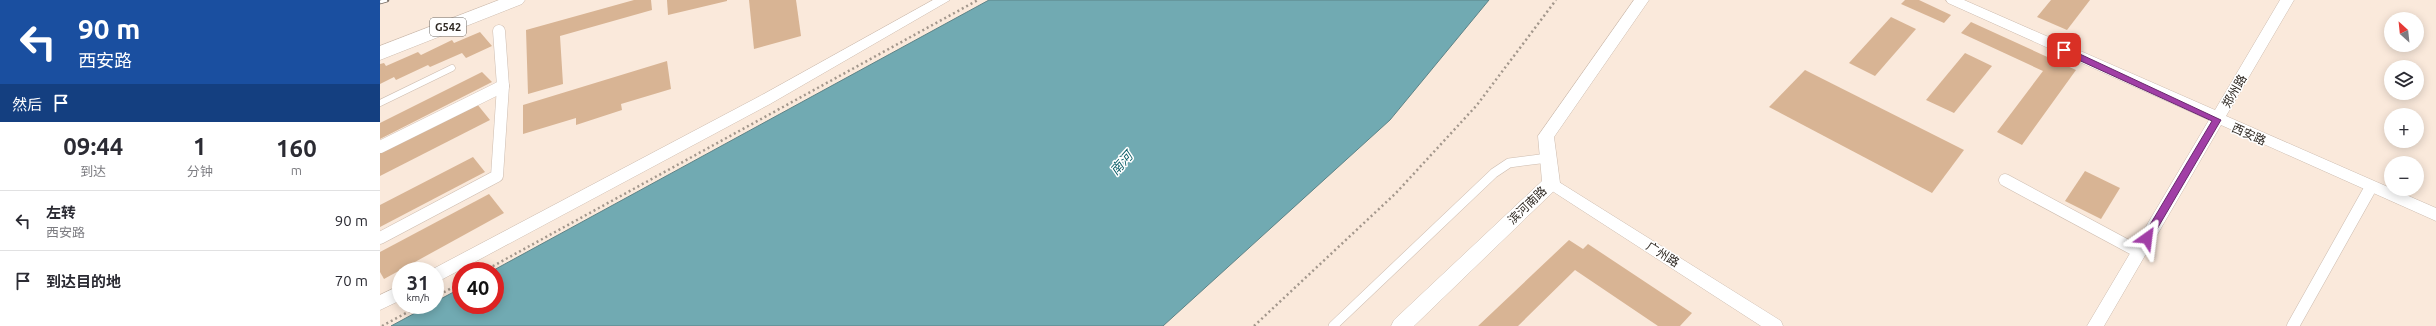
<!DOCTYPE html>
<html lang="zh">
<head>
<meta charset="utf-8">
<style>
	body { margin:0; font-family:Ubuntu,"Noto Sans SC",sans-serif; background:#f7f7f7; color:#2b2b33; height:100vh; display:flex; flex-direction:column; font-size:15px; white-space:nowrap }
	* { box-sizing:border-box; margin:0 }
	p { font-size:13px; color:#7c7c81 }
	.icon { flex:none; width:22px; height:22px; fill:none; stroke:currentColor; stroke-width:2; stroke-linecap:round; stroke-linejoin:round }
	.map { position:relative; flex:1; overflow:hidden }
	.panel { display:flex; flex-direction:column; background:#fff; width:380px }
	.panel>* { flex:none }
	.hud { background:#1a4fa0; color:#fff; overflow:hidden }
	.needle { width:26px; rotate:333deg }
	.controls { position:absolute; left:2004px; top:12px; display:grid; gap:8px }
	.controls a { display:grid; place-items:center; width:40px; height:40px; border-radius:50%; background:#fff; box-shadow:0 2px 10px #0003; font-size:20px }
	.speed { position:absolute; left:12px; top:262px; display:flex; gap:8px; font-size:20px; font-weight:700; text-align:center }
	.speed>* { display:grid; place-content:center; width:52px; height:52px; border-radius:50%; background:#fff; box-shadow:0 2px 10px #0003; line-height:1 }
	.speed small { font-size:10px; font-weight:400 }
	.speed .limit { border:6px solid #d22; background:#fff; color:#111 }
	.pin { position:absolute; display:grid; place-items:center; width:34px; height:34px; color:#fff; margin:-17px; border-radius:8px; box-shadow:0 2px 6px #0006 }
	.me { position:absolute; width:44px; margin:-22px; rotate:31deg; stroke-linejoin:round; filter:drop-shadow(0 0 3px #0008) }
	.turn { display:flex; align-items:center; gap:14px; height:84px; padding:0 12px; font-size:18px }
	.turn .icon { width:52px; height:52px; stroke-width:2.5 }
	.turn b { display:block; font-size:28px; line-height:34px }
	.then { display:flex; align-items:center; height:38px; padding:0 12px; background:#0003; gap:8px; font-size:15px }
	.eta { display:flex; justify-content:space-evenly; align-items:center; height:68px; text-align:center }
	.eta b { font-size:24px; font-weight:700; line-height:28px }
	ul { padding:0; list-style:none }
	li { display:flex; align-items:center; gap:12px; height:60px; padding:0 12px; border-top:1px solid #e1e1e2 }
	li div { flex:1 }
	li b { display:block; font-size:15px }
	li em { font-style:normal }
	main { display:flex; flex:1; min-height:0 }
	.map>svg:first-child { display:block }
</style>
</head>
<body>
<main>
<section class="panel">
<div class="hud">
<div class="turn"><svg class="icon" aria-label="left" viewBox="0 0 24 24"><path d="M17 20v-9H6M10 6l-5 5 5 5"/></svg><div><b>90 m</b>西安路</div></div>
<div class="then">然后<svg class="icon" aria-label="arrive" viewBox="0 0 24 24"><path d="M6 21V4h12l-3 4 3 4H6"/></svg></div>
</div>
<div class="eta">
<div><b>09:44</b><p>到达</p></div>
<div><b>1</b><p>分钟</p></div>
<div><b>160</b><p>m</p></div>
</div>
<ul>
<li><svg class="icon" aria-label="left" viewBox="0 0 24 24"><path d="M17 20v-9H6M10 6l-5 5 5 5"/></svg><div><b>左转</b><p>西安路</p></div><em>90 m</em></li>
<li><svg class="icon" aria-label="arrive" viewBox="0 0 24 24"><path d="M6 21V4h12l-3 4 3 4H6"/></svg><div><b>到达目的地</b></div><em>70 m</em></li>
</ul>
</section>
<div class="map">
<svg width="2056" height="326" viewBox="0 0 2056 326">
	<rect width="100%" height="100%" fill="#fae9db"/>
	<!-- water -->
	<path fill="#71aab2" stroke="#5d8387" d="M609 0H1109L1010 120 783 326H11L50 305H55V302L81 288V305H115V271H112Z"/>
	<!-- building -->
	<g fill="#d8b494">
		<path d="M254 0H271L272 10 180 36 183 84 148 94 146 30Z"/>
		<path d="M287 0H347V1L288 15Z"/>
		<path d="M369 0H416L421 36 374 49Z"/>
		<path d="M1525 0H1539L1571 15 1564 23 1521 4Z"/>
		<path d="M1671 0H1710L1687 30 1657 17Z"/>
		<path d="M1511 17 1536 29 1495 76 1469 63Z"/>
		<path d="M1591 22 1696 70 1642 145 1617 132 1663 71 1581 33Z"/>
		<path d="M100 32 112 46 86 58 82 53 50 67 48 65 16 80 14 77 0 84V64L4 63 6 66 38 52 41 55 72 40 74 43Z"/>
		<path d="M1585 53 1612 66 1574 113 1546 100Z"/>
		<path d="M287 61 291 89 241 104 242 110 196 125V118L143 134V105Z"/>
		<path d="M1425 70 1584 150 1552 193 1389 107Z"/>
		<path d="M102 72 112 82 0 139V123Z"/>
		<path d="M97 104 110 120 0 176V152Z"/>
		<path d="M93 157 105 172 0 227V205Z"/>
		<path d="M1705 171 1740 188 1721 219 1685 201Z"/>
		<path d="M109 194 124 213 4 279 0 272V252Z"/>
		<path d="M1189 240 1203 249 1208 244 1312 313 1300 326H1278L1195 270 1138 326H1098Z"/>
	</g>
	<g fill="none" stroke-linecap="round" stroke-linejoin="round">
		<defs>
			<path id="service" d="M0 103 72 68"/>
			<path id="pedestrian" d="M953 326 1114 173 1129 163 1168 158"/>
			<g id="minor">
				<path d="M0 147 123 86"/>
				<path d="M1625 180 1759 252"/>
				<path d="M0 238 117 176 123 86 119 31"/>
				<path d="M1913 326 1991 187"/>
			</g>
			<g id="tertiary">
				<path d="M553 0H570L390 104 61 280 55 282V271H49L380 96Z"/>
				<path d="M1566 0H1584L1835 110 1900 0H1914L1846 116 2056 208V221L1841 125 1724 326H1707L1829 120 1568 3Z"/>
				<path d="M1171 177 1401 321 1403 326H1381L1166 187 1163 183 1166 179Z"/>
				<path d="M21 285V300L0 310V295Z"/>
			</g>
			<path id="secondary" d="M1254 0H1269L1174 137 1180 183 1177 188 1034 326H1011L1014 320 1162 181 1158 136Z"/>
			<path id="trunk" d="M119 0H145L142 4 0 60V46Z"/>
		</defs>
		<!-- service casing -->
		<use href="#service" stroke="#cdbcaf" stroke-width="7"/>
		<!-- pedestrian casing -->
		<use href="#pedestrian" stroke="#cdbcaf" stroke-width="10"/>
		<!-- minor casing -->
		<use href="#minor" stroke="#cdbcaf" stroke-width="13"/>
		<!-- tertiary casing -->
		<use href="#tertiary" stroke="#cdbcaf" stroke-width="1"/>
		<!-- secondary casing -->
		<use href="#secondary" stroke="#cdbcaf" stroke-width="1"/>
		<!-- trunk casing -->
		<use href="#trunk" stroke="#cdbcaf" stroke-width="1"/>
		<!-- path -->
		<g stroke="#a3978c" stroke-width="2.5" stroke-dasharray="2 3" stroke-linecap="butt">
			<path d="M104 271 598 0"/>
			<path d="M55 297 81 283"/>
			<path d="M2 326 41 305"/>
			<path d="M874 326 1016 193 1097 105 1176 0"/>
		</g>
		<!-- service -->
		<use href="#service" stroke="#fff" stroke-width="6"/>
		<!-- pedestrian -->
		<use href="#pedestrian" stroke="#fff" stroke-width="9"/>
		<!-- minor -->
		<use href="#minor" stroke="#fff" stroke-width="12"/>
		<!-- tertiary -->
		<use href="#tertiary" fill="#fff" fill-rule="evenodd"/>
		<!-- secondary -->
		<use href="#secondary" fill="#fff" fill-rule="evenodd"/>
		<!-- trunk -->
		<use href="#trunk" fill="#fff" fill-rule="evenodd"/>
		<defs>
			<path id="rail" d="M0 2 7 0"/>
		</defs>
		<!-- rail casing -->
		<use href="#rail" stroke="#796f66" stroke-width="4.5"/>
		<!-- rail -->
		<use href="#rail" stroke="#fff" stroke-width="3" stroke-dasharray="9" stroke-linecap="butt"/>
	</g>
	<!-- route -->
	<path fill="#a13fa6" stroke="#69296c" d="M1681 48H1687L1841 120 1770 241H1763L1762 238 1832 121 1681 52Z"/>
	<g text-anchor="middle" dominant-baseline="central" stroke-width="3" stroke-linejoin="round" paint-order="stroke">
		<!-- shield labels -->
		<rect fill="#fff" stroke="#6d6864" stroke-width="1" x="50" y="18" width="36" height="18" rx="3"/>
		<g font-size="11" font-weight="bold" fill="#2e2822">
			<text x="68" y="27">G542</text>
		</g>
		<!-- street labels -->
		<g font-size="12" fill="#2e2822" stroke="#fff">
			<text transform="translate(1854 91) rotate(-60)">郑州路</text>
			<text transform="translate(1869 134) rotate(24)">西安路</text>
			<text transform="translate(1147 205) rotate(-44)">滨河南路</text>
			<text transform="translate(1283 254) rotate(32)">广州路</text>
		</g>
		<!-- water labels -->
		<g font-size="13" font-style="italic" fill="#0a5d67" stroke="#fff">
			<text transform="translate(741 163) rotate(-48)">南河</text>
		</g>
	</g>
</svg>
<div class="controls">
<a><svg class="needle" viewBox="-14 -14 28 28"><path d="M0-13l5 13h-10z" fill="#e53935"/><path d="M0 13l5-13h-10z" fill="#7c7c81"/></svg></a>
<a><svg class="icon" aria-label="layers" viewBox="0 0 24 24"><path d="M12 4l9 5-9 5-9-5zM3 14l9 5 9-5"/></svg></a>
<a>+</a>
<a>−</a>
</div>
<div class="speed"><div>31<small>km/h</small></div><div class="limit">40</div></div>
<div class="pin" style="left:1684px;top:50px;background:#d93025"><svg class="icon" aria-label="arrive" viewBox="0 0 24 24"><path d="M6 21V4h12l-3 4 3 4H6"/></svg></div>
<svg class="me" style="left:1767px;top:238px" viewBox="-20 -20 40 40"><path d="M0-17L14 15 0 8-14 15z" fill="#a13fa6" stroke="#fff" stroke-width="4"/></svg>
</div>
</main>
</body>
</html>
